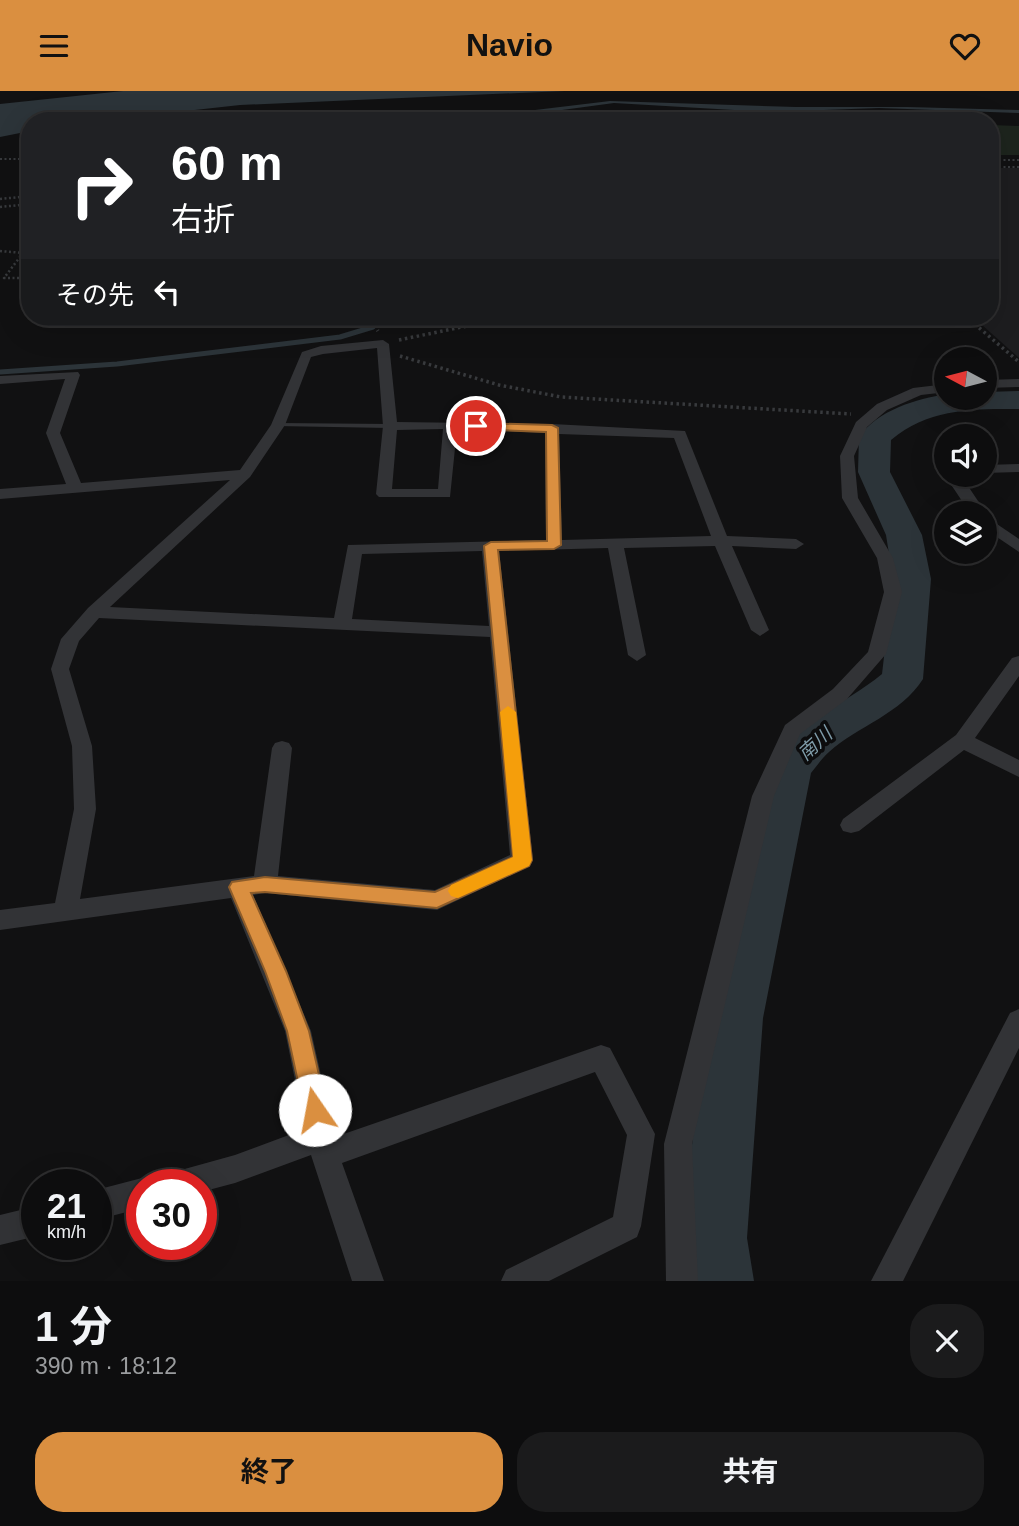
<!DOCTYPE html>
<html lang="ja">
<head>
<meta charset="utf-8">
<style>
	body { margin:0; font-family:Arial,"Noto Sans JP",sans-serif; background:#1b1b1c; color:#f1f3f6; height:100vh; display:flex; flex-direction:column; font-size:26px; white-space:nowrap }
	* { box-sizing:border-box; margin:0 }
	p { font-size:23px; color:#9a9c9e }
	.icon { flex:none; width:38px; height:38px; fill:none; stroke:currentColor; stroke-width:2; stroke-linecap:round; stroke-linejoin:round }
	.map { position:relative; height:1190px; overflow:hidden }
	.panel { display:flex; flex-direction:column; background:#0d0d0e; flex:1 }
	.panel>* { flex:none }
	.hud { position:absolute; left:21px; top:21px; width:978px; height:214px; border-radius:28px; box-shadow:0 7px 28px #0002,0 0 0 2px #2d2d2e; background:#202124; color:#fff; overflow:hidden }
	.needle { width:46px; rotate:277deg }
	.buttons { position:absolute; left:934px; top:256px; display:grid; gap:14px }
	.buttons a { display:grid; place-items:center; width:63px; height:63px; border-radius:50%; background:#0d0d0e; box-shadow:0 7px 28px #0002,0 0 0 2px #2d2d2e; font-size:35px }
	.speed { position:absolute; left:21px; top:1078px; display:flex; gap:14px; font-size:35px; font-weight:700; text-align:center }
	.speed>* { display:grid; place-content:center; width:91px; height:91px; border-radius:50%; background:#0d0d0e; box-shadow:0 7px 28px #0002,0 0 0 2px #2d2d2e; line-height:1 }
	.speed small { font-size:18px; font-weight:400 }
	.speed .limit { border:10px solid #d22; background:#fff; color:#111 }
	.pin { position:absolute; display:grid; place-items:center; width:60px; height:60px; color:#fff; margin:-30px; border:4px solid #fff; border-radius:50%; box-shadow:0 2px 7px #0007 }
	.me { position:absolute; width:77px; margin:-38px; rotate:348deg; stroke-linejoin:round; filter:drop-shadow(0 0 5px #0008) }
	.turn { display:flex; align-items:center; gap:24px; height:147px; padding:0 35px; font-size:32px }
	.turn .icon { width:91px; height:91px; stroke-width:2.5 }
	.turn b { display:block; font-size:49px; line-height:60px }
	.then { display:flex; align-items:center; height:66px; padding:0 35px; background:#0003; gap:14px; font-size:26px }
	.round { display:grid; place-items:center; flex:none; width:74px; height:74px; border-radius:28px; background:#1b1b1c }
	.head { display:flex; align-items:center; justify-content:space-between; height:119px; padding:0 35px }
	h1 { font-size:42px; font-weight:700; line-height:52px }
	.action { display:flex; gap:14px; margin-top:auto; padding:14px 35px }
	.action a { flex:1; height:80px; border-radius:28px; background:#da8f40; color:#111; font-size:28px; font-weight:700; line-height:80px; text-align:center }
	.action a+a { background:#1b1b1c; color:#f1f3f6 }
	header { display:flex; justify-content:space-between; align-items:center; height:91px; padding:0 35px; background:#da8f40; color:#111; font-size:32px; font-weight:700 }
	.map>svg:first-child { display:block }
</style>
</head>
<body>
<header><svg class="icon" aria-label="menu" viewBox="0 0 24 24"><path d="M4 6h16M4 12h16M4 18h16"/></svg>Navio<svg class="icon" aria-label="heart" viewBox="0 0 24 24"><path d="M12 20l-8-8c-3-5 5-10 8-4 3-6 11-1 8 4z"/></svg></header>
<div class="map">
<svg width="1019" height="1190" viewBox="0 0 1019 1190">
	<rect width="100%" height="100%" fill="#111112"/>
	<!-- built -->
	<path fill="#1d1d1f" d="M991 77H1019V267L973 226H990Z"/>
	<!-- green -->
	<path fill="#1d241d" d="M991 34 1019 35V64H991Z"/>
	<!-- water -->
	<g fill="#2c3439">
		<path d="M123 0H565L240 14 95 30H30V40L0 46V13Z"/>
		<path d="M610 10 796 16H908L1019 19V22L879 17 769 21 614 12 510 26 442 30Z"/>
	</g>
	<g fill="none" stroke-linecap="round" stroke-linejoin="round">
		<!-- stream-far1 -->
		<path stroke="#2c3439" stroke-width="3.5" d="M390 230 403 226"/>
		<!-- stream -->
		<g stroke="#2c3439" stroke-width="5">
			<path d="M385 232 395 229"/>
			<path d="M0 281 117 273 340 246 373 236"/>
		</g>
		<!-- river -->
		<path fill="#2c3439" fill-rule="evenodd" d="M1019 300V318C972 318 929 317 891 349L890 381 922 444 931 488 923 588C901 623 858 635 829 661 822 667 817 675 811 682L763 927 747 1147 754 1190H686L681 1147 707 927 766 677C792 632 843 615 882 583L893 488 886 444 858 381 859 346C878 319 916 308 947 303V306H985V301Z"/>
		<!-- path-far2 -->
		<g stroke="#383a3d" stroke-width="2" stroke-dasharray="2 2.5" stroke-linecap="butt">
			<path d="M0 68H30"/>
			<path d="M990 69H1019"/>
			<path d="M990 76H1019"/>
		</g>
		<!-- path-far1 -->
		<g stroke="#383a3d" stroke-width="2.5" stroke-dasharray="2 2.5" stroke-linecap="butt">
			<path d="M0 108 30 105"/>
			<path d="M0 116 30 113"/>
			<path d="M0 160 23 162 4 187H30"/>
			<path d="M370 226 372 230"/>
			<path d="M967 226 972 230"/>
			<path d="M488 230 508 226"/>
		</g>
		<!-- path -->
		<g stroke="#383a3d" stroke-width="3.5" stroke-dasharray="2.5 3.5" stroke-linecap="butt">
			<path d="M371 229 378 240"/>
			<path d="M970 229 1019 271"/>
			<path d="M399 249 496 229"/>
			<path d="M400 265 499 294 561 306 851 323"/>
		</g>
		<!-- service -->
		<path fill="#323336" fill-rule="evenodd" d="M278 332 390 333 394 335 390 337 276 335 274 334Z"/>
		<!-- minor -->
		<g fill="#323336" fill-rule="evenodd">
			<path d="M383 249 389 253 397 331 552 333 685 340 727 445 796 448 804 453 796 458 732 455 769 539 760 545 751 539 715 455 624 457 646 564 637 570 628 564 608 457 499 460 533 769 530 775 437 819 265 802 253 804 311 940 335 1046 601 954 610 957 655 1043 641 1135 637 1146 549 1190H501L506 1179 613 1126 627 1044 595 981 342 1072 384 1190H352L311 1064 235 1092 201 1101V1094H159L163 1084 235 1064 305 1038 285 940 231 807 0 839V819L55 812 74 718 72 655 51 578 61 548 88 517 230 389 0 408V398L66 393 46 342 65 288 0 293V285L78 281 80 284 60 342 81 392 240 379 271 334 302 261 321 255ZM377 257 383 335 376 403 379 406H450L457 338 545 342 546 449 348 454 334 527 110 516 250 386 285 334 311 266 323 263ZM443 338 438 398H392L397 339ZM559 343 674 347 711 445 562 449ZM482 460 489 535 352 528 362 463ZM99 527 490 546 510 764 435 799 278 785 292 657 289 652 282 650 275 652 272 657 254 785 80 808 96 718 92 655 69 578 79 550Z"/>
			<path d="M1019 288V296L985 297V289Z"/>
			<path d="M947 293V301L921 304 887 319 867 336 854 365 858 407 893 467 902 501 886 563 847 608 800 643 774 705 692 1053 698 1190H666L664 1053 752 705 785 634 833 598 868 561 884 501 877 467 842 407 840 365 856 331 877 313 913 297Z"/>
			<path d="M1019 373V381L985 382V374Z"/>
			<path d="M947 380V383H960L986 422 985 423 970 422 944 383Z"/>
			<path d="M985 425 1019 448V461L985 438Z"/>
			<path d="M1019 565V585L975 647 1019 669V686L964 659 859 740 851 742 843 740 840 734 843 728 956 644 1012 567Z"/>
			<path d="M1019 918V957L903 1190H871L1010 922Z"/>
			<path d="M142 1087 153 1094H142V1117L96 1129V1099Z"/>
			<path d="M37 1115V1145L0 1154V1124Z"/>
		</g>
	</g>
	<!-- route -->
	<path fill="#da8f40" stroke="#8e5d2a" stroke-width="2" d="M476 332 552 334 558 337 561 454 554 458 498 459 532 769 529 775 437 817 265 801 251 802 286 880 309 940 327 1019 323 1027 315 1030 307 1027 304 1019 287 940 265 880 229 796 232 791 265 786 435 801 513 766 484 455 491 451 547 450 546 341 472 338V333Z"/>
	<!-- slow -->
	<path fill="#f59e0b" d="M508 615 516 621 532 769 529 775 458 807 451 805 448 800 451 794 513 766 500 621Z"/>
	<g text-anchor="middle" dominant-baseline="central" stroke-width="7" stroke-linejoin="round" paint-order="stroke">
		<!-- water labels -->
		<g font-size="19" font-style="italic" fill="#7e9ba8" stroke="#0c0c0d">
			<text transform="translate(815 653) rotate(-42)">南川</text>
		</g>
	</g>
</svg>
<div class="buttons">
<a><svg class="needle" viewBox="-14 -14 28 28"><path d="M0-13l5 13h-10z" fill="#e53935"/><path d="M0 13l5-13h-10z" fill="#9a9c9e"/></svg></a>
<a><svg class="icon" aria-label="sound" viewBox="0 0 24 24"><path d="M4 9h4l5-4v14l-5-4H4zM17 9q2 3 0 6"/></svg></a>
<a><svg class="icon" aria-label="layers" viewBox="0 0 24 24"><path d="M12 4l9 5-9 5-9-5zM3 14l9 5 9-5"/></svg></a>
</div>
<div class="speed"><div>21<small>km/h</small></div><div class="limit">30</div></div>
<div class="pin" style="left:476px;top:335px;background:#d93025"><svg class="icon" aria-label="arrive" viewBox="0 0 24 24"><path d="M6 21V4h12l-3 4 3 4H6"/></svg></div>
<svg class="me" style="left:315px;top:1019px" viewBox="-20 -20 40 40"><circle r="19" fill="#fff"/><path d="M0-13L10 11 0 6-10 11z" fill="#da8f40"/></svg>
<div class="hud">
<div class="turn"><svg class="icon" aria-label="right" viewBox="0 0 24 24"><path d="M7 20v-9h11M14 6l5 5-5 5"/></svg><div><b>60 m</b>右折</div></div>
<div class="then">その先<svg class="icon" aria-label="left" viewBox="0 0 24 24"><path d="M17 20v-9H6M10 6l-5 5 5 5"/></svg></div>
</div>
</div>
<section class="panel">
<div class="head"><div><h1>1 分</h1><p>390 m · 18:12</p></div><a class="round"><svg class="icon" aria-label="close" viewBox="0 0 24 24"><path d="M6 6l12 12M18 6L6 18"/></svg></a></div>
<div class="action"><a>終了</a><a>共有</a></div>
</section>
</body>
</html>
